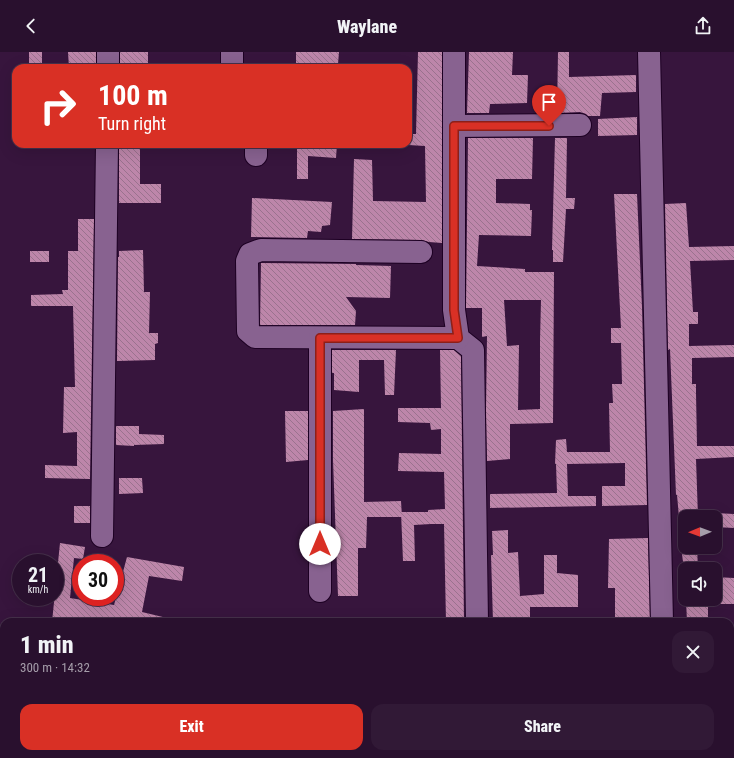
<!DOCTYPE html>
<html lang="en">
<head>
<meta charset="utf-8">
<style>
	body { margin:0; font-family:"Roboto Condensed",sans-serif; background:#311936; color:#f1f3f6; height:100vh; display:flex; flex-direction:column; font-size:15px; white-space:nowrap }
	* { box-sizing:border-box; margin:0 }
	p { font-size:13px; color:#a59daa }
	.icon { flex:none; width:22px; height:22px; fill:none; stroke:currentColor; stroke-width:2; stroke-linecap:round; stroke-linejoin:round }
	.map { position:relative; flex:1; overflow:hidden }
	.drawer { position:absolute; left:0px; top:566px; width:734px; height:140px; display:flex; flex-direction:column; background:#29102e; border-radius:12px 12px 0 0; box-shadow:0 4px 16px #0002,0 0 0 1px #45304a }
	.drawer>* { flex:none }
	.guide { position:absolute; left:12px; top:12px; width:400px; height:84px; border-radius:12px; box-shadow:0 4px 16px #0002,0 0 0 1px #45304a; background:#d93025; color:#fff; overflow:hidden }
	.needle { width:26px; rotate:269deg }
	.tools { position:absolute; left:678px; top:458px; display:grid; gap:8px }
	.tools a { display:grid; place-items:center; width:44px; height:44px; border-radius:8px; background:#29102e; box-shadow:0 4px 16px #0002,0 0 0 1px #45304a; font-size:20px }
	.speed { position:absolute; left:12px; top:502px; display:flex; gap:8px; font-size:20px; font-weight:700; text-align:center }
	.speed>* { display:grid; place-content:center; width:52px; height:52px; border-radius:50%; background:#29102e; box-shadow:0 4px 16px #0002,0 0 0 1px #45304a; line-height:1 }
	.speed small { font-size:10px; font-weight:400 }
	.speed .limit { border:6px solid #d22; background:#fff; color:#111 }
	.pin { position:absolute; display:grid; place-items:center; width:34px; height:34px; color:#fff; margin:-41px -17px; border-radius:50% 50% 50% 0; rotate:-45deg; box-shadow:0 0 4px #0007 }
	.pin .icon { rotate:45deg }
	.me { position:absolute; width:44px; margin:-22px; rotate:0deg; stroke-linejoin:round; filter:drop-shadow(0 0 3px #0008) }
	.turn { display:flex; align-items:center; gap:14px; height:84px; padding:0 20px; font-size:18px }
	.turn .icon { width:52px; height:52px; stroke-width:2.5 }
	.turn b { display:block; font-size:28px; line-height:34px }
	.round { display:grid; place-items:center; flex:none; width:42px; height:42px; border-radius:12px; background:#311936 }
	.head { display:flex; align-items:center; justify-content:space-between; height:68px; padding:0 20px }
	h1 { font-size:24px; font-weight:800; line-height:30px }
	.button { display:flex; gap:8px; margin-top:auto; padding:8px 20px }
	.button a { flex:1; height:46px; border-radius:12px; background:#d93025; color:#fff; font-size:16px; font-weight:800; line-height:46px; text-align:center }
	.button a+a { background:#311936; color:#f1f3f6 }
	header { display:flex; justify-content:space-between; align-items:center; height:52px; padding:0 20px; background:#29102e; font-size:18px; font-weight:800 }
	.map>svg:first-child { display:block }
</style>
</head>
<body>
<header><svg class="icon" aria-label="back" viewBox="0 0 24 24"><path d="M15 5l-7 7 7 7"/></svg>Waylane<svg class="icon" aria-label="share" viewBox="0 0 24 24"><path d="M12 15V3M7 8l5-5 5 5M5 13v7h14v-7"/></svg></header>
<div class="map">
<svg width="734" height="706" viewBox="0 0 734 706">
	<defs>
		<pattern id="building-back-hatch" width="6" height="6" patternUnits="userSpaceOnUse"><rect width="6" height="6" fill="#bd86aa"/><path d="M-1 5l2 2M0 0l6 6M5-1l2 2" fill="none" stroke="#9a728e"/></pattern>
	</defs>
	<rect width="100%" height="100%" fill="#37153d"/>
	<!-- building -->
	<g fill="url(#building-back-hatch)" fill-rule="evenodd">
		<rect x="29" y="0" width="13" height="16"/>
		<path d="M68 0H96V16H69Z"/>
		<rect x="120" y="0" width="28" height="16"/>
		<path d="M296 0H339L338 12 296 11Z"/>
		<path d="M418 0H442V191L429 190 421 188 352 187 354 107 372 108 373 149 426 150 425 94 408 93V82H416Z"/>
		<path d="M469 0H513L512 23H528L527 51 490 52 489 61H467Z"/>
		<path d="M558 0H569V25L636 23V40L602 41 600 64H588L586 62 580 60 557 61Z"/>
		<path d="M637 65V83L598 84V67Z"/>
		<path d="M468 86H533L532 127H496V151L530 152V158H532L531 184 479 183 477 214 525 217V220H554L553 371 510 372V407L487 409 486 358 487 284 482 285V256H466ZM504 248H541L540 288V357L518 358 519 293 507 294Z"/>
		<path d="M555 86H567L566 146H575L574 157H566L563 210H553V198H552Z"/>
		<path d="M119 92H140V132H161V151H119Z"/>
		<path d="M297 92H337L336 106 308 104V127H297Z"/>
		<path d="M614 142H637L642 255 647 453 602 454V434H625V411L567 412 568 444H596V454L490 456V442L557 441 556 412H555L556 388 566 387 567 400H610L609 351H613L612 332H622L621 291H611V276H621Z"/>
		<path d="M252 146 332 150 330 173 322 174 321 180 308 179 307 186 251 185Z"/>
		<path d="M686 151 689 195 734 194V208L690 209 693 260H698V272H689V294L734 293V305L692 306V332H696V341L697 394H734V405L696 407 698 465H679L677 443H676L670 297 668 298 665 152Z"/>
		<path d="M78 167H94L90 427 45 426V413L77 414V380L63 381 64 335H75L73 254H31V243L63 242 62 238H68V199H78Z"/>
		<path d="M143 198 144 240H150L149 281H158V291L155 292V308L117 309 118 205H119V199Z"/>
		<rect x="30" y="199" width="19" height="11"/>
		<path d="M261 211 356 212V213L391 214 390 246 346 245 356 259 355 273H260Z"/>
		<path d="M332 298H396L394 343H385L384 308H359V340L334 338V321H332Z"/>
		<path d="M440 298H454L461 304 464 570H446L444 472H431L414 473 415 509H403L401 460H428V458L445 457 444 420 398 419 399 401 441 402V377L431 378 430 371 398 370V356H441Z"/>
		<path d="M364 357V450L401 449 402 465H367L366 496H358V544H338L333 408V359Z"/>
		<path d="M285 359H308V408L286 410Z"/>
		<path d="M116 374H139V382L164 383V392L134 393V394L116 393Z"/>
		<path d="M119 426H142L143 441 119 442Z"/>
		<rect x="74" y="454" width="16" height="17"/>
		<path d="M715 461 734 462V476L715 475Z"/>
		<path d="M508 478V501L518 500 520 544 544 542V503H557V521L578 523V555H530V565H515V570H493L491 503H493L492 479Z"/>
		<path d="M648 486 650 570H615V536H608L609 487Z"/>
		<path d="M60 491 85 495 83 507 74 506 70 546 114 553 127 505 184 515 182 529 149 524 142 560 167 566 166 570H52Z"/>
		<path d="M681 495H697L698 517H684Z"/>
		<path d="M715 525 734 526V552H715Z"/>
		<path d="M686 547H708V570H687Z"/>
	</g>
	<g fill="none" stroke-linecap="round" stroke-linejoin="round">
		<defs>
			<g id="minor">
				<path d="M454 0V258L458 286 473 298 477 570"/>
				<path d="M649 0 662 570"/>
				<path d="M108 16V0"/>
				<path d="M232 16V0"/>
				<path d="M454 74 580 73"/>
				<path d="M256 92V103"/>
				<path d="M421 200 261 198 250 202 247 209 248 279 255 285 458 286"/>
				<path d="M320 286V539"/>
				<path d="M102 484 107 92"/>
				<path d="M0 585H4"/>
				<path d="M272 702 277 706"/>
				<path d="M140 706 141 702"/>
				<path d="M664 706 665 702"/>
			</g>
		</defs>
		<!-- minor casing -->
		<use href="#minor" stroke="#1d0023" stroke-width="24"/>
		<!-- minor -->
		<use href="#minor" stroke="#886290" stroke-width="22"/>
	</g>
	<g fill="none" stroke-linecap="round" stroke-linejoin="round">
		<defs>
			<path id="route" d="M320 492V286H458L454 258V74H549"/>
		</defs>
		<!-- route casing -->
		<use href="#route" stroke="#8d1f18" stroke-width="10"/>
		<!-- route -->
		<use href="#route" stroke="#d93025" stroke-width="7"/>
	</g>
</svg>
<div class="tools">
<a><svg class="needle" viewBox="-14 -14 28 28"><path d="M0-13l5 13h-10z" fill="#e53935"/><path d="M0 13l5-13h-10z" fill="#a59daa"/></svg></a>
<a><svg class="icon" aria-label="sound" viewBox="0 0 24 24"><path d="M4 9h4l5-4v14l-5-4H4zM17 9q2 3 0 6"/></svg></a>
</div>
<div class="speed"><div>21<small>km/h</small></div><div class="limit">30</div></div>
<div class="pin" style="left:549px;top:74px;background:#d93025"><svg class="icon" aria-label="arrive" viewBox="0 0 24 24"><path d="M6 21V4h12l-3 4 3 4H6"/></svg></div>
<svg class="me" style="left:320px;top:492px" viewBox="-20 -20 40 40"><circle r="19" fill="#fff"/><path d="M0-13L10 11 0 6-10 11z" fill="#d93025"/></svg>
<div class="guide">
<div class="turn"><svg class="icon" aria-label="right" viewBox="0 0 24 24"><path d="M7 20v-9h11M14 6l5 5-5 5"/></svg><div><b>100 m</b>Turn right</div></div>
</div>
<section class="drawer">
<div class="head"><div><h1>1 min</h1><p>300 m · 14:32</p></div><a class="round"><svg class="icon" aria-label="close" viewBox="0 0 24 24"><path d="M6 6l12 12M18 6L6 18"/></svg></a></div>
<div class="button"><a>Exit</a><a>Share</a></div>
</section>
</div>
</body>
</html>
